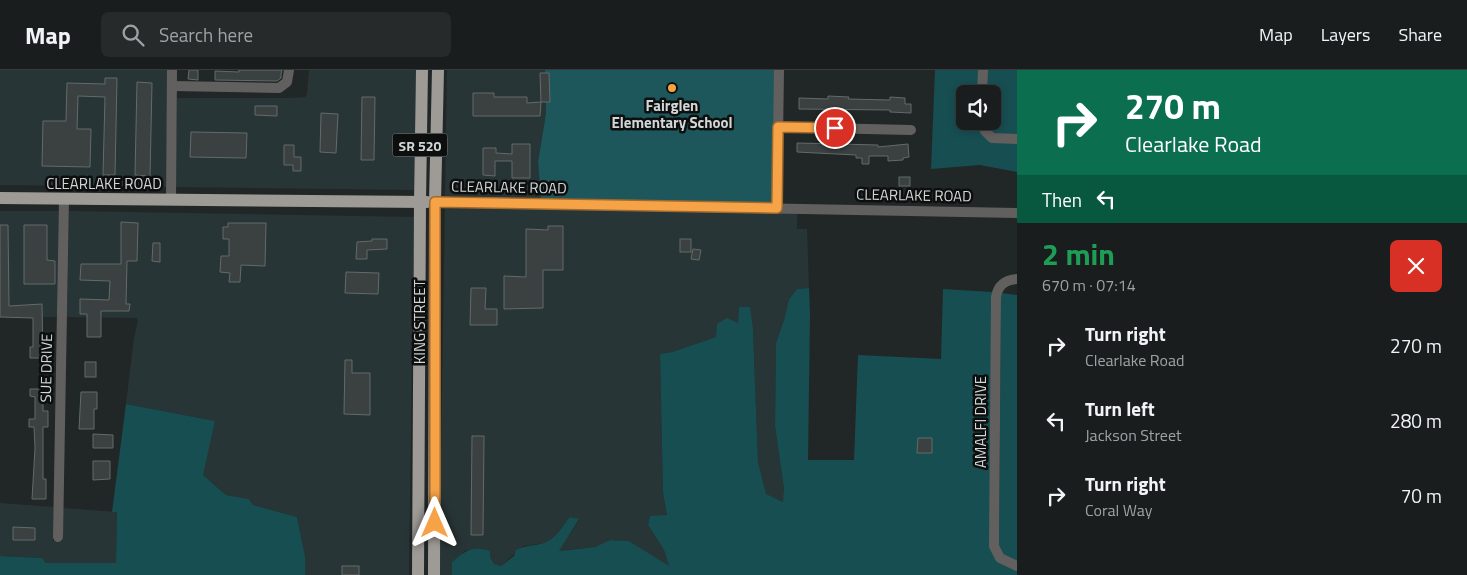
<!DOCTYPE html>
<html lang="en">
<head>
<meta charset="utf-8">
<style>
	body { margin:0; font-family:"Titillium Web",sans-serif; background:#262a2a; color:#f1f3f6; height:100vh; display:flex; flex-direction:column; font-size:19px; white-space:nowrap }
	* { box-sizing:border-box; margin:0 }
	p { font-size:16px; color:#9fa2a4 }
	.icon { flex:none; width:28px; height:28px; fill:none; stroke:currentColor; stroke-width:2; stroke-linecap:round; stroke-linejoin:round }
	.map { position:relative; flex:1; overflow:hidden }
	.details { display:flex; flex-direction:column; background:#191d1d; width:450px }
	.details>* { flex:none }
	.banner { background:#0b6e4f; color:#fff; overflow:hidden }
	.tools { position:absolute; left:956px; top:15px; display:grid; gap:10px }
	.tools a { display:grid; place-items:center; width:45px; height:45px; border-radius:8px; background:#191d1d; box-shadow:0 2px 8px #0003,0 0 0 1px #373b3b; font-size:25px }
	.pin { position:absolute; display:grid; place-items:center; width:42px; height:42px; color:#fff; margin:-21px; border:2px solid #fff; border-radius:50%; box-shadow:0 1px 5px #0007 }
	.me { position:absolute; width:55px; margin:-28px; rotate:0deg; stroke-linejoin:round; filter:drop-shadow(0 0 4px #0008) }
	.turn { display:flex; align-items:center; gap:18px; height:105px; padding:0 25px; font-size:22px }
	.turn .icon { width:65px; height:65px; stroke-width:2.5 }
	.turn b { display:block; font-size:35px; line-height:42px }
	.then { display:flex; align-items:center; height:48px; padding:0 25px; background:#0003; gap:10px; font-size:19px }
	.round { display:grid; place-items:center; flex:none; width:52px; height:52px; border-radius:8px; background:#262a2a }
	.head { display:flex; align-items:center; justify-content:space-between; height:85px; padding:0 25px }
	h1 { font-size:30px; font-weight:700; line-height:38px; color:#1e9e55 }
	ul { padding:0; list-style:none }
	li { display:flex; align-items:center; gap:15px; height:75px; padding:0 25px }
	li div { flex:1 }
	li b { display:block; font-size:19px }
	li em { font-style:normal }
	header { display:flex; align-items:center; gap:30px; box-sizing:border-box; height:70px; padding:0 25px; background:#191d1d; border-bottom:1px solid #373b3b }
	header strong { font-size:24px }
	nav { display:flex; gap:28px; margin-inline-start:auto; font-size:18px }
	.search { width:350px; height:45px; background:#262a2a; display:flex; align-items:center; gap:12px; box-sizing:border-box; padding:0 18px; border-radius:8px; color:#9fa2a4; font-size:19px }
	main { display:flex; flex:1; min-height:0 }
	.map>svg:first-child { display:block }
</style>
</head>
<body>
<header>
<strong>Map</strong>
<div class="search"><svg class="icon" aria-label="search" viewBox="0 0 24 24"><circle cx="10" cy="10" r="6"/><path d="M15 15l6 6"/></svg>Search here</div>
<nav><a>Map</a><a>Layers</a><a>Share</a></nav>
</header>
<main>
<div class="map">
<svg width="1017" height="505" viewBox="0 0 1017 505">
	<rect width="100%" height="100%" fill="#212727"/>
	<!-- built -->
	<g fill="#283536">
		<path d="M0 0H168L166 117 0 115Z"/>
		<path d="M309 0H416L414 120 175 117 177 28H291L305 27 307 24Z"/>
		<path d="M447 0H545L546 43 538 92 541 128 445 126Z"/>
		<path d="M445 136 797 143V159H807L809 218 797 219 789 229 784 250 776 273 775 356 784 419V432L766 425 758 392 753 259 739 237 738 253 716 267 672 282 660 284 663 423 667 446H650L648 455 664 480 669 497 629 471 610 470 595 477 564 480 558 482 579 450 570 447 556 465 546 473 523 476 501 496 494 494 490 487 466 480 452 492V505H439Z"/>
		<path d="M0 141H59L57 247 0 246Z"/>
		<path d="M69 141 414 147 409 505H305V486L297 447 253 435 249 429 226 425 202 404 215 351 126 334 134 268 138 251 137 248 67 247Z"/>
		<path d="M0 433 54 437 53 471H62L63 438 117 442 116 493H46L42 488 0 486Z"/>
	</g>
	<!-- green -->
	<g fill="#174e52">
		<path d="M935 0H978V24H965V51H977L981 62 1017 74V102L980 95 931 99Z"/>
		<path d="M987 0H1017V65L994 64 990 59 987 51H992V24H987Z"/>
		<path d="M809 218 810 244 808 390H854L858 285 941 289 943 219 992 222 990 475C994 491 1004 494 1017 500V505H452V492C464 481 473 475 490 481V487L494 494 501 496 514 486 516 480C525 475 534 476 544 473 555 470 563 455 570 447L579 449 559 481 595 477 610 470 629 471 669 496 664 480 648 455 650 446 667 445 663 423 660 284 672 282 716 267 717 254 727 248 738 253 739 237H750L753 259 758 392 766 424 783 432 784 419 775 356 776 273 784 250 789 229 797 219Z"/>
		<path d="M1001 223 1017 225V491L1004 485 999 475Z"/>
		<path d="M126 334 215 351 203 405 226 425 249 429 253 435 297 447 305 486V505H0V486L42 488 46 493H116L117 442H112Z"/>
	</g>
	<!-- forest -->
	<path fill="#1d575b" d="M545 0H775L772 134 541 128 538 92 546 43Z"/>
	<!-- building -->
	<g fill="#3b4141" stroke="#636a6a">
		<path d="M189 0H198V10L188 9Z"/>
		<path d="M239 0H282L281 4V8L277 11 215 10V1L239 2Z"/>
		<path d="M540 3H549L550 32H541Z"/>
		<path d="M105 8H117L115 105H103L105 27 78 26 77 59H91L90 97 42 96 43 51H66L67 13 105 14Z"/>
		<path d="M137 12 152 13 150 106 135 105Z"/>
		<path d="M473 23H494V27H527V33L541 32 540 46H473Z"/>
		<path d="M828 26 849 27 848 29 890 30V27L905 28V34H911V43L890 42V40L799 39V28L828 29Z"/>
		<path d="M362 27H375L374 90H361Z"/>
		<path d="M255 36H277V46L255 45Z"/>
		<path d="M321 43 338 44 336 83 320 82Z"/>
		<path d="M191 62 247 63 246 88 190 87Z"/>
		<path d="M797 73 878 75V77L908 74 909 87 903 88V90L888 91V86H869V94H862V88H856V85L797 82Z"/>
		<path d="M512 74H530V108H512V91H495V106L483 105V78H496V83L512 84Z"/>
		<path d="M284 75H294V87H301V101H293V95H284Z"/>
		<rect x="899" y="107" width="11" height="9"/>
		<path d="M121 152 138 153 137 191H127L126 234H130L129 241H101V267H87V244H80V229L109 230 110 211 80 210 81 194H121Z"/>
		<path d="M228 153H266L265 196 241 195 240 212H229L230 203 220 202 221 186H229V169H223V157H228Z"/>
		<path d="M0 155H8L9 236 42 234 43 288H30V277H33V248L0 247Z"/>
		<path d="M24 155H47V190L55 191V214H24Z"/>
		<path d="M548 156H563V200H543V238L504 239V206L526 207V159L548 160Z"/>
		<path d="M372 169H387V179L367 180V189H356L357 172 372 171Z"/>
		<rect x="680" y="169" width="11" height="13"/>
		<path d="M153 173H160V192L152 191Z"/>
		<path d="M693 179 701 180 699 190 691 189Z"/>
		<path d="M346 202 379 203 378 224 345 223Z"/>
		<path d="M471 218H486L485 239H497V255H470Z"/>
		<path d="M345 290H352V303H370V345L344 344Z"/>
		<rect x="85" y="292" width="11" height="15"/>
		<path d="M30 319H43V341H48V357H43V409H46V429H32L35 378 34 357H29V349H35V327L30 326Z"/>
		<path d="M81 322H97V339H94V359H79Z"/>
		<path d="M93 364 113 365V378H93Z"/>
		<path d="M472 366H484L483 465H471Z"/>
		<path d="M918 368H932V383H917Z"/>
		<path d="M93 391H110V409L93 410Z"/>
		<path d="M13 457 35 458V470H13Z"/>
		<rect x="342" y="496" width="17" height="9"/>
	</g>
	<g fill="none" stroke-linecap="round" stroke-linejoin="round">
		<!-- minor -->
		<g stroke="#62605e" stroke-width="10">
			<path d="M172 16 279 18 287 12 289 0"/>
			<path d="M982 24 983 0"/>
			<path d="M982 51 985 61 992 68 1017 69"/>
			<path d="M778 57 911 60"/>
			<path d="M171 129 172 0"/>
			<path d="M435 132 1017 143"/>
			<path d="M777 138 779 0"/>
			<path d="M1017 209C1005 210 998 215 996 227L994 476 1000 488 1017 496"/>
			<path d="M58 467 64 129"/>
		</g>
		<!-- major -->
		<g stroke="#9e9a96" stroke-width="12">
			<path d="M0 128 427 132"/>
			<path d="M418 505 420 132 422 0"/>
			<path d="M434 505 435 132 438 0"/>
		</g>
	</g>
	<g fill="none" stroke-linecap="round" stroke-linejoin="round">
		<defs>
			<path id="route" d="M435 453V132L777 138 778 57 835 58"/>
		</defs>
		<!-- route casing -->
		<use href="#route" stroke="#a0692e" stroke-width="12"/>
		<!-- route -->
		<use href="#route" stroke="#f6a247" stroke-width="9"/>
	</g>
	<!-- markers -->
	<circle fill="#f6a247" stroke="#0d0f0f" stroke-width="2" cx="672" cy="18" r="5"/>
	<g text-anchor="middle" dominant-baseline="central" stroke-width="5" stroke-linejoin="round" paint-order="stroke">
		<!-- shield labels -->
		<rect fill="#0d0f0f" stroke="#979a9a" stroke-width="1" x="392.5" y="63.5" width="55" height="23" rx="4"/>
		<g font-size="14" font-weight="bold" fill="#d2d6d6">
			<text x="420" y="75">SR 520</text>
		</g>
		<!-- poi labels -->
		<g font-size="15" font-weight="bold" fill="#d2d6d6" stroke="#0d0f0f">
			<text x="672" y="35">Fairglen<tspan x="672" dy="17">Elementary School</tspan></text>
		</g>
		<!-- street labels -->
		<g font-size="15" fill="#d2d6d6" stroke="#0d0f0f">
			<text x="104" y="113">CLEARLAKE ROAD</text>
			<text transform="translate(509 117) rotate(1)">CLEARLAKE ROAD</text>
			<text transform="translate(914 125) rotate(1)">CLEARLAKE ROAD</text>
			<text transform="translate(419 252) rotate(-90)">KING STREET</text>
			<text transform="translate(46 298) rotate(-89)">SUE DRIVE</text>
			<text transform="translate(980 352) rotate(-90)">AMALFI DRIVE</text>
		</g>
	</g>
</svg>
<div class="tools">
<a><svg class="icon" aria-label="sound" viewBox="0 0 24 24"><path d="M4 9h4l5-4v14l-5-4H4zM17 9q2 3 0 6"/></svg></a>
</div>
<div class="pin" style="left:835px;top:58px;background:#d93025"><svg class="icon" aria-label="arrive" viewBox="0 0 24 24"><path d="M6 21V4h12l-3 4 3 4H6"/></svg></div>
<svg class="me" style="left:435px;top:453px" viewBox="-20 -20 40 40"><path d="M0-17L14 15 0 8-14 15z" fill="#f6a247" stroke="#fff" stroke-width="4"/></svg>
</div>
<section class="details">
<div class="banner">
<div class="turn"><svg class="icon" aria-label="right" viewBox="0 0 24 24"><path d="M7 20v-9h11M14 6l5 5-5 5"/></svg><div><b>270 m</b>Clearlake Road</div></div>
<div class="then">Then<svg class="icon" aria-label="left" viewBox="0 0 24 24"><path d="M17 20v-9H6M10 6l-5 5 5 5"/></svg></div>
</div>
<div class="head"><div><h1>2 min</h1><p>670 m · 07:14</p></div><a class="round" style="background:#d93025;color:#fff"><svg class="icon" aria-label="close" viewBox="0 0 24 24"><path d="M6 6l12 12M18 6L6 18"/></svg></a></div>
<ul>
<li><svg class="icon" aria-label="right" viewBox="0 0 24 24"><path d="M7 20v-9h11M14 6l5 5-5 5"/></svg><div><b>Turn right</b><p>Clearlake Road</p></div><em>270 m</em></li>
<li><svg class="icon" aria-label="left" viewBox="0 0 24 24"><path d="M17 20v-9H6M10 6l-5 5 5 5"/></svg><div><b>Turn left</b><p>Jackson Street</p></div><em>280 m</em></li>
<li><svg class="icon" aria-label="right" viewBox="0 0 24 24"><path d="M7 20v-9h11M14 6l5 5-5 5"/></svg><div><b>Turn right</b><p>Coral Way</p></div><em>70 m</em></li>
</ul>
</section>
</main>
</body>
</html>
